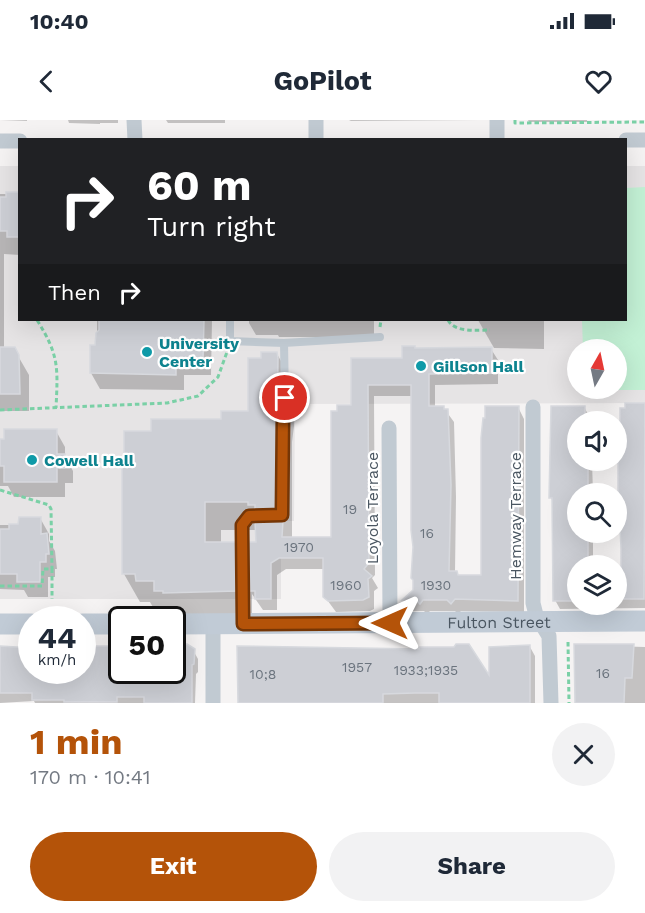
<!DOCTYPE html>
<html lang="en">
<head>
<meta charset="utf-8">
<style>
	body { margin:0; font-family:"Work Sans",sans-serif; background:#f2f2f3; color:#1f2937; height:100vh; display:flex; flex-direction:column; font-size:22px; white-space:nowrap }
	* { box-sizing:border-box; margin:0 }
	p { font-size:20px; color:#747a83 }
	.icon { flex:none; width:33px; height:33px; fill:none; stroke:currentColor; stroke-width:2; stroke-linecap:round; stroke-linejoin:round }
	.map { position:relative; height:583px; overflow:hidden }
	.panel { display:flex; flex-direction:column; background:#fff; flex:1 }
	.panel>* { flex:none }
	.hud { position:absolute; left:18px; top:18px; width:609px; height:183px; border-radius:0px; box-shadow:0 6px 24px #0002; background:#202124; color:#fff; overflow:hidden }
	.needle { width:39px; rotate:9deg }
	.controls { position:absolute; left:567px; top:219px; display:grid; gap:12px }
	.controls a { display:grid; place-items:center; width:60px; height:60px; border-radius:50%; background:#fff; box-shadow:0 6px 24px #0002; font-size:30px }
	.speed { position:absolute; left:18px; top:486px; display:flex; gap:12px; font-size:30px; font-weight:700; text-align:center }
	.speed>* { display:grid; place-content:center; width:78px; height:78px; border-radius:50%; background:#fff; box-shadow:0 6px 24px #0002; line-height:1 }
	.speed small { font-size:15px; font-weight:400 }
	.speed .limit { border:3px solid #111; border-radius:9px; background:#fff; color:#111 }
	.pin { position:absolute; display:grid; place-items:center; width:51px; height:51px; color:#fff; margin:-26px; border:3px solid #fff; border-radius:50%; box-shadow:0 2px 6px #0007 }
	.me { position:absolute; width:66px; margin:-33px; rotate:270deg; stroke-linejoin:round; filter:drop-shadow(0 0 4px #0008) }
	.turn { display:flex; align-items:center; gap:21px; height:126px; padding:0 30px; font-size:27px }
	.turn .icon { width:78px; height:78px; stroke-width:2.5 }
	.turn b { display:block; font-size:42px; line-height:51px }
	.then { display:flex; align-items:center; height:57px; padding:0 30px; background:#0003; gap:12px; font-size:22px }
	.round { display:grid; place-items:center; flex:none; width:63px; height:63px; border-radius:32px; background:#f2f2f3 }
	.head { display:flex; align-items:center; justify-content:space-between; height:102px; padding:0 30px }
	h1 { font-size:36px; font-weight:700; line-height:45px; color:#b45309 }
	.button { display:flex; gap:12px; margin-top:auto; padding:12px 30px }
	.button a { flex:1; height:69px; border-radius:36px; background:#b45309; color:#fff; font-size:24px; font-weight:700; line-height:69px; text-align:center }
	.button a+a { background:#f2f2f3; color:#1f2937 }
	.status { display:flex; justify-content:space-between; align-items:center; height:42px; padding:0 30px; background:#fff; direction:ltr }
	.status svg { height:16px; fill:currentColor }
	header { display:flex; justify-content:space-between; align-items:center; height:78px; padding:0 30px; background:#fff; font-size:27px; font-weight:700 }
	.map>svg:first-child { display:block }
</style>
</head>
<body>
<div class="status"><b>10:40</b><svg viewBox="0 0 49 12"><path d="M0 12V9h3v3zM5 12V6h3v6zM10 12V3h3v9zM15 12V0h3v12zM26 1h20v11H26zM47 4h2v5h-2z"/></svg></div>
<header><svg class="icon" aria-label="back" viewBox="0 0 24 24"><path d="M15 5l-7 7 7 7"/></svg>GoPilot<svg class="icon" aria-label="heart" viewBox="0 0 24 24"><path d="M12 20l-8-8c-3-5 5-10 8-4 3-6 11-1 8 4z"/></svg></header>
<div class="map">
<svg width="645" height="583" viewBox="0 0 645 583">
	<rect width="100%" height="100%" fill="#f5f3f3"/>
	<!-- education -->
	<path fill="#e6e4e5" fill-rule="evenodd" d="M0 46H19L20 200H626V46H645V283L295 284 294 401H281V479H0ZM578 230H616V268H578Z"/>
	<!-- green -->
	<path fill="#c3f1d5" d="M645 67V270H584V269L616 268V230L583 229 582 200H626V68Z"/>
	<!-- shadow -->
	<g fill="#0003" fill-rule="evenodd">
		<path d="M0 0H27V1Z"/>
		<path d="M68 0H118V3H100V4L69 3Z"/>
		<path d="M166 0H225V3H168Z"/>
		<path d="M349 0H480L351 1Z"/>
		<path d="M528 0H587V2H529Z"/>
		<path d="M0 74H20V135L4 134V229H14L29 255V291H0Z"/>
		<path d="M97 200H212L211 255H184V270L100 269 91 253 92 226H97Z"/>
		<path d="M249 200H374V215H349V217H279L278 215H256L249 203Z"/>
		<path d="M478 200H544V229L494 228Z"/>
		<path d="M415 227 416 229H491L498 240V264L435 265V287H443L454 302 456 377 455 453 459 456H483L518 287 524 299V492L461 491 458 494 455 491H430L427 494 424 491H410L404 480 414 471 413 276H374L375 455 372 458 378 468 374 471V489L370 491 336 492 325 477V449H286L277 455V490H263L252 474V499H172L166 489H154L150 482H140L124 454V342L152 312 223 300 249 292 262 240 277 234 293 262 294 306 292 322V418H332L338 292 353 287V239L404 240ZM221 410H257L258 423 250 449 235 423H221Z"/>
		<path d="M627 285H645V488L560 489 555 480 554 383 551 378 553 287H584L588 294H593L597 302H578V340H592L593 374H578V412H593V446H578V484H616V455L622 453V411L620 408 621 332H616V317L621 313Z"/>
		<path d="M56 311 65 327V337L73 351V363H65V377H14L8 366H0V320Z"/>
		<path d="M40 398 49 414V421L55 431 57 449H55V457H48V477H28L24 470 0 469V405H20Z"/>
		<path d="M576 525 645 527V583H577Z"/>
		<path d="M122 526V550H172L193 530 198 539V552L196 554 195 583H35L34 581 0 583V528L32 550H82V527Z"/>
		<path d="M530 527 535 536V583H239L491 560Z"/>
	</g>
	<!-- building -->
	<g fill="#cdcfd5" stroke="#d7d9de" stroke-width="1.5">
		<path d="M6 72H20V117H7V111H0V77H6Z"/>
		<path d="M99 200H204L203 240 176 239V255L90 253V225H95L96 213 99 210Z"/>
		<path d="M402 226H415V228L492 227V253L429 254V286H444V289H448L451 365 449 451H457L458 455H481V318L483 298H485V286H519L518 481 455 479 451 484 447 480H423L420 484 416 480H402L413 470V460L411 458 413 427 411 410V265H368L369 443 364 449 372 456 368 459 369 477 363 480 328 481 323 477V438H279L271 443V479H255V471H249L248 422H256L255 402 283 401 282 417H331V291H337V285H351V238H402Z"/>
		<path d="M0 227H15L19 235 20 274H0Z"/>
		<path d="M261 232H277L278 238 276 389 255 390V385H248V382H205V422H236L237 471 163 473V471H154V461H136L135 454H122V340H124V311H151V299H221V291H248V238H261Z"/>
		<path d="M625 283H645L644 479H616V451H621V428L620 408H618V314L620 313V288H625Z"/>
		<path d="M551 286H585V302H578V340H588V371L578 374V412L588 414V438H584V446H578V481H553L552 378H549Z"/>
		<path d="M4 309H57V334H65V348H57V362H4V346H0V319H4Z"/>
		<path d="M19 397H41V414L47 413 49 434H46V442H40V462H17V454H0V409H9V404H18Z"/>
		<path d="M187 524 195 529 194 544 192 545V583H144V577H117V582H64V580H32V573H0V526L32 528V550H82V528H89L90 526H117V550H172V526Z"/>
		<path d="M456 524H469L489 555V527L530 525V583H439V573H415L383 574V583H238L237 526 419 529V527H454Z"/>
		<path d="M574 524H634L632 558H625L624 583H575Z"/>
	</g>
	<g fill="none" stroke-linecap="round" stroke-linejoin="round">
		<!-- path -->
		<g stroke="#7ad0a6" stroke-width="3" stroke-dasharray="4.5 3" stroke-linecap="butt">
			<path d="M515 0V3L645 2"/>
			<path d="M37 200C59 235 58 247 56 288"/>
			<path d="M448 200C455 213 477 210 490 210"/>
			<path d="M380 207 381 200"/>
			<path d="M0 290 167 283 198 276 218 257 227 232"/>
			<path d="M0 370 49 385 51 389 52 449"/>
			<path d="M0 466H42L43 449H52V479"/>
			<path d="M568 522 569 583"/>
		</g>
		<!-- lane -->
		<g stroke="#c1cad2" stroke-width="8">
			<path d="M230 200V221L284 223 380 217"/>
			<path d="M243 502 242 405 249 396 282 395 283 293 285 277 284 223"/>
		</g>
		<!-- street -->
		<g stroke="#c1cad2" stroke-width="15">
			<path d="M134 0 135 20"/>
			<path d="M316 20V0"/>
			<path d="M497 20V0"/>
			<path d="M626 20H645"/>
			<path d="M0 21H20"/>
			<path d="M533 287V483L536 495 549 516 551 583"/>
			<path d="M389 308 390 503"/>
			<path d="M213 503V583"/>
		</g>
		<!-- secondary -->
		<g stroke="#c1cbd6" stroke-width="21">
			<path d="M0 504H32"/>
			<path d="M82 504H122"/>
			<path id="s1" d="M172 504 645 501"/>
		</g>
	</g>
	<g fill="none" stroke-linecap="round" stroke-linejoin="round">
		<defs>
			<path id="route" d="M285 278 283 293 282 395 249 396 242 405 243 504 390 503"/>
		</defs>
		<!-- route casing -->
		<use href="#route" stroke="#753606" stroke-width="15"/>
		<!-- route -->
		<use href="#route" stroke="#b45309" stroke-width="10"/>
	</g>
	<!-- markers -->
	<g fill="#0f9aa8" stroke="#fff" stroke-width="2">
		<circle cx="147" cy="232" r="6"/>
		<circle cx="421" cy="246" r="6"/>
		<circle cx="32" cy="340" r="6"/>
	</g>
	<g text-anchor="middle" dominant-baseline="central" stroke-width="4.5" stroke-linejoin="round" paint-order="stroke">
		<!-- number labels -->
		<g font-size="14" fill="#6b747e">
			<text x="350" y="389">19</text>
			<text x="427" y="413">16</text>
			<text x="299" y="427">1970</text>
			<text x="346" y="465">1960</text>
			<text x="436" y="465">1930</text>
			<text x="357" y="547">1957</text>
			<text x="426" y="550">1933;1935</text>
			<text x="603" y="553">16</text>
			<text x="263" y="554">10;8</text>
		</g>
		<!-- culture labels -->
		<g font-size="16" font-weight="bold" fill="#0d838f" stroke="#fff" text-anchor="start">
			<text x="159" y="223">University<tspan x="159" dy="18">Center</tspan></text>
			<text x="433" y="246">Gillson Hall</text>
			<text x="44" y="340">Cowell Hall</text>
		</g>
		<!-- street labels -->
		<g font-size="16" fill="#4a5661" stroke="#fff">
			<text transform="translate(372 388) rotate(-90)">Loyola Terrace</text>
			<text transform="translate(515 396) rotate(-90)">Hemway Terrace</text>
			<text stroke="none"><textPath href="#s1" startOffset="327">Fulton Street</textPath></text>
		</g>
	</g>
</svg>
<div class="controls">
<a><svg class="needle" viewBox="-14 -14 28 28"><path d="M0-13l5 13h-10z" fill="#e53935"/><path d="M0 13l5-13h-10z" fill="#747a83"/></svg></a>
<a><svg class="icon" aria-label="sound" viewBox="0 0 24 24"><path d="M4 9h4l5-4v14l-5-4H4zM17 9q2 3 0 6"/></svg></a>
<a><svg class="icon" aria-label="search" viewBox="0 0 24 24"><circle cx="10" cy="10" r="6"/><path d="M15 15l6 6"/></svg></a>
<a><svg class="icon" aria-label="layers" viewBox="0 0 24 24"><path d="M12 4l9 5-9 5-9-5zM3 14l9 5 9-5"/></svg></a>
</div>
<div class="speed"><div>44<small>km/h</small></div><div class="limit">50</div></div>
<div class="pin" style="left:285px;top:278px;background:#d93025"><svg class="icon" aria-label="arrive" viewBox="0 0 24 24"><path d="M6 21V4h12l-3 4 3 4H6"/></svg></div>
<svg class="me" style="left:390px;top:503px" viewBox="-20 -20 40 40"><path d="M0-17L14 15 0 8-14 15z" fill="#b45309" stroke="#fff" stroke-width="4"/></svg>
<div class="hud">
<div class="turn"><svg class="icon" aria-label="right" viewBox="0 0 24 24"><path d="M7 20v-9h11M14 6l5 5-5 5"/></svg><div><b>60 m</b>Turn right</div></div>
<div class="then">Then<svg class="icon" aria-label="right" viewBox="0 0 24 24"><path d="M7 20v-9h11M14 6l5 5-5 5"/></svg></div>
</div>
</div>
<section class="panel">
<div class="head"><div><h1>1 min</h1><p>170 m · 10:41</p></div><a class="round"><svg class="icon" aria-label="close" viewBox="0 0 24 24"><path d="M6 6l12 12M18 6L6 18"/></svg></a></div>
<div class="button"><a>Exit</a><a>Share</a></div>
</section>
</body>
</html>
